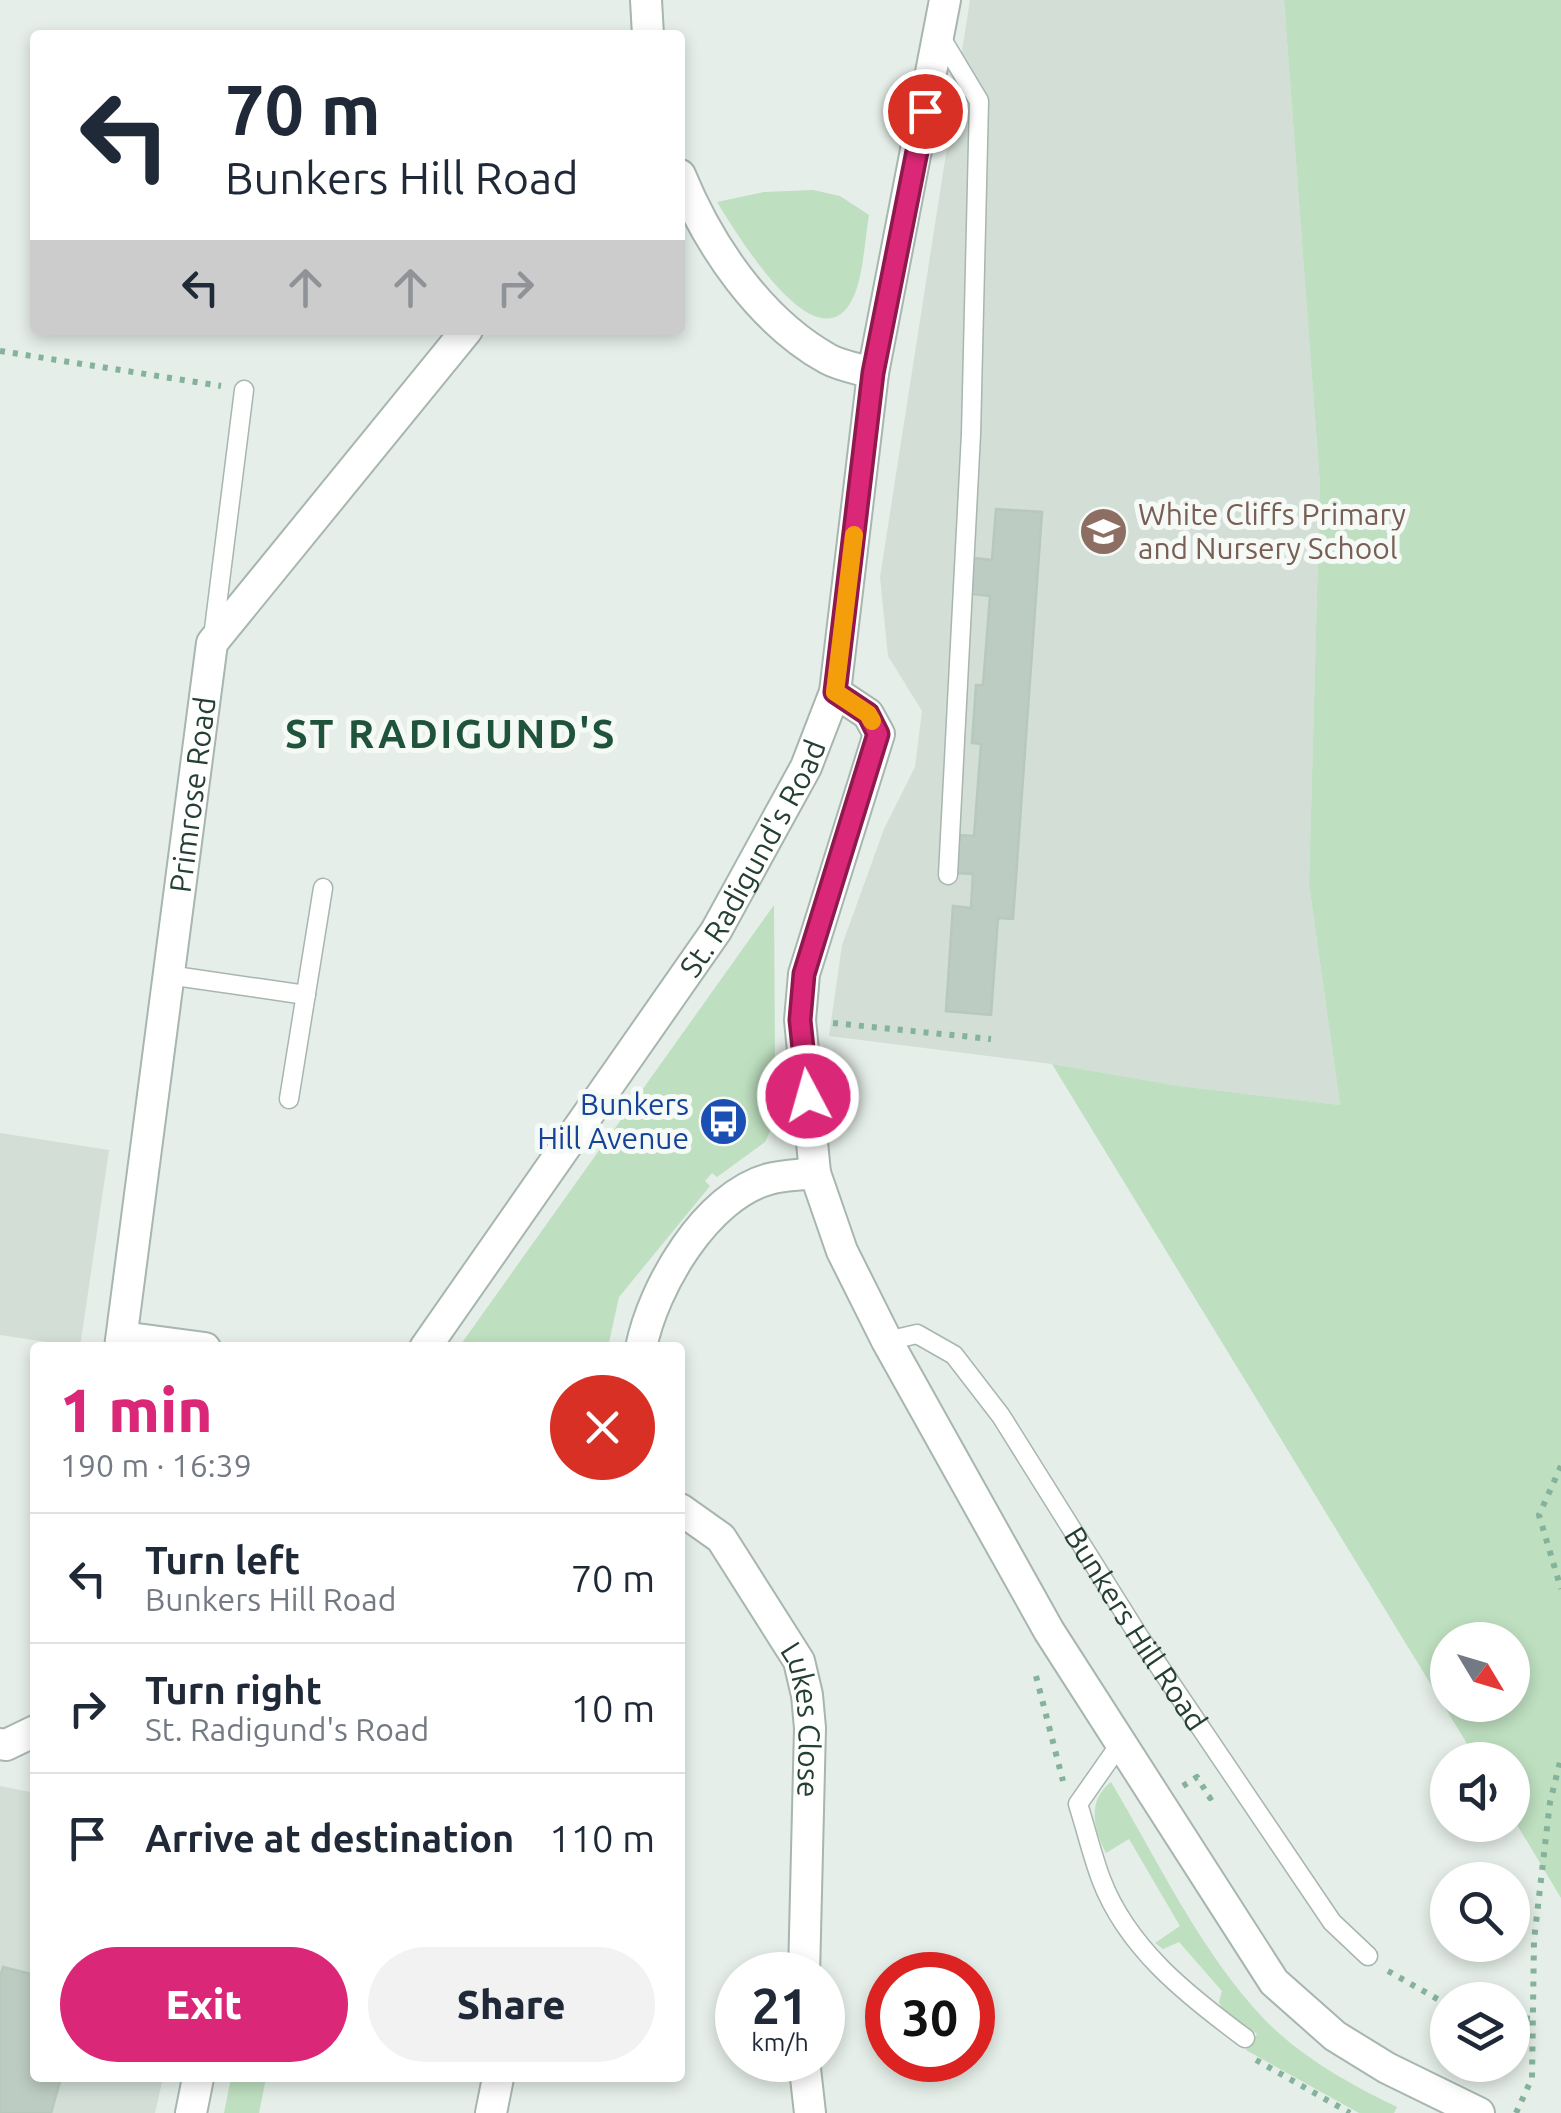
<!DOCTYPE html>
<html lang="en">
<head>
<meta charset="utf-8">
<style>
	body { margin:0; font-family:Ubuntu,sans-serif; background:#f2f2f3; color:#1f2937; height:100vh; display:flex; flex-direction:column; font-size:38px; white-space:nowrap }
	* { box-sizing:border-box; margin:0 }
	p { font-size:32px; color:#747a83 }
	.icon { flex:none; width:55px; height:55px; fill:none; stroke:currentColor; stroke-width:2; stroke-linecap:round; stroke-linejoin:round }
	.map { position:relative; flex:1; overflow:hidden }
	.drawer { position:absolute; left:30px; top:1342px; width:655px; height:740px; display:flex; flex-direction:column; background:#fff; border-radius:10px; box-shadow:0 5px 15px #0003 }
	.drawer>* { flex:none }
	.top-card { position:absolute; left:30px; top:30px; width:655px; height:305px; border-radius:10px; box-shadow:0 5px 15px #0003; background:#fff; color:#1f2937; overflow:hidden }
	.needle { width:65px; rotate:128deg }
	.fabs { position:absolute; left:1430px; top:1622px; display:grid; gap:20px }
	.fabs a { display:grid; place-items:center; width:100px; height:100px; border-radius:50%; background:#fff; box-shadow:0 5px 15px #0003; font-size:50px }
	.speed { position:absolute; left:715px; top:1952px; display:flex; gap:20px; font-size:50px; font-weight:700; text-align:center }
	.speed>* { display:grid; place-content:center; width:130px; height:130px; border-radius:50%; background:#fff; box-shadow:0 5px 15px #0003; line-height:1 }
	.speed small { font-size:25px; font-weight:400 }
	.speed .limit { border:15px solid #d22; background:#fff; color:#111 }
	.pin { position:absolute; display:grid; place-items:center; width:85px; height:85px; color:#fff; margin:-42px; border:5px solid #fff; border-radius:50%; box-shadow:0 2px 10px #0007 }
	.me { position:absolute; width:110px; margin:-55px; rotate:354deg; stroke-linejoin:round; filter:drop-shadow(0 0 8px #0008) }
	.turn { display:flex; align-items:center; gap:35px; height:210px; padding:0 30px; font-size:45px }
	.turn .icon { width:130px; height:130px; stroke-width:2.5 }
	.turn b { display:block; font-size:70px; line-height:85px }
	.lanes { display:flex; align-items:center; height:95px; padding:0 30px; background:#0003; justify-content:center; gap:50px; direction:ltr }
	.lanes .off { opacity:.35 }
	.round { display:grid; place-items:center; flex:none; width:105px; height:105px; border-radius:52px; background:#f2f2f3 }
	.headline { display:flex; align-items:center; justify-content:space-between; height:170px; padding:0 30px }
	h1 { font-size:60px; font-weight:800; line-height:75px; color:#db2777 }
	.action { display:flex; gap:20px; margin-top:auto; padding:20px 30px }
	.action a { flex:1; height:115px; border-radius:60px; background:#db2777; color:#fff; font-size:40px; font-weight:800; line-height:115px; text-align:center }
	.action a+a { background:#f2f2f3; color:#1f2937 }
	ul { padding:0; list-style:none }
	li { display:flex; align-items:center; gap:30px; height:130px; padding:0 30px; border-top:2px solid #e0e1e3 }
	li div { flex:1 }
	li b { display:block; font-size:38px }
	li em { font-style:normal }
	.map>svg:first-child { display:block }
</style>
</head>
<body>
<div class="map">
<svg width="1561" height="2113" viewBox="0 0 1561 2113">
	<rect width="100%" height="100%" fill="#e5eee8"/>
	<!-- built -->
	<g fill="#d3ded7">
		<path d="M970 0H1284L1320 485 1309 884 1340 1105 1179 1086 1052 1064 829 1036 842 945 884 829 915 767 922 711 888 656 880 577Z"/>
		<path d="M0 1133 109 1150 80 1347 0 1335Z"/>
		<path d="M0 1786 35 1793V2078H163L155 2113H0Z"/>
	</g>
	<!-- green -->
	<g fill="#bedfc0" fill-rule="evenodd">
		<path d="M1284 0H1561V1898L1513 1818 1512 1760H1477L1052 1064 1179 1086 1340 1105 1309 884 1320 485ZM1512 1640V1705H1448V1640Z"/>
		<path d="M813 190 840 196 869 215C865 238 863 280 852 300 816 368 734 229 717 202L764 192Z"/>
		<path d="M774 905 775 1067 780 1096 775 1121 765 1142 717 1177 712 1173 705 1181 710 1186 619 1297 608 1347H459Z"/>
		<path d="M1111 1782C1158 1861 1200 1951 1264 2019 1301 2057 1349 2084 1397 2107L1394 2113H1359L1246 2050 1257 2034 1222 2008 1219 2002 1222 1991 1179 1942 1163 1949 1155 1943 1180 1926 1129 1839 1106 1853C1093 1827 1087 1801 1111 1782Z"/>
		<path d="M231 2078H266L259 2113H224Z"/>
	</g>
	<!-- building -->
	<g fill="#bdccc3" stroke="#b7c8bd" stroke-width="2.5">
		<path d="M996 509 1042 512 1013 919 998 918 991 1015 946 1011 953 906 971 908 973 874 956 873 959 835 974 836 981 744 972 743 976 685H983L990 596 971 594 973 558 992 560Z"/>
		<path d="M3 1967 35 1975V2078H61L51 2113H0V1977Z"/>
	</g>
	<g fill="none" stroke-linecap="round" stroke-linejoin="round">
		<defs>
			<g id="service">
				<path d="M940 36 979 101 971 434 948 875"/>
				<path d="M213 637 244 390"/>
				<path d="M168 975 306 995"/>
				<path d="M289 1099 323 888"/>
				<path id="s1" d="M887 1341 917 1334 954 1355 1001 1416 1140 1638 1332 1922 1368 1956"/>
				<path d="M1120 1744 1078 1804C1086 1829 1092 1855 1101 1879 1127 1948 1187 1995 1245 2038"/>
			</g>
			<g id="minor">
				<path d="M646 0 648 35"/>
				<path d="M680 175C709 246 760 321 828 359 841 366 859 369 873 373"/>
				<path d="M835 692 868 714 879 734 804 974 800 1020 815 1173 842 1251 887 1341 1049 1631 1274 1982 1335 2036 1387 2068 1479 2113"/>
				<path d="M122 1337 205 1348"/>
				<path id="s2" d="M120 1348 212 643 467 330"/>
				<path id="s3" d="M425 1348 716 931 806 767 835 692 873 373 945 0"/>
				<path d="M641 1348C653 1287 706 1196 769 1179 783 1175 800 1175 815 1173"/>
				<path id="s4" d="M680 1509 721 1538 799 1661 807 1695 810 1728 804 1975"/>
				<path d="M0 1744 6 1745 35 1731"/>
				<path d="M804 2060 810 2113"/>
				<path d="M191 2113 198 2078"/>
				<path d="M491 2113 498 2078"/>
			</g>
		</defs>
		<!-- service casing -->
		<use href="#service" stroke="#a7b6ae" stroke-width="21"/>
		<!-- minor casing -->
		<use href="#minor" stroke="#a7b6ae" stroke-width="34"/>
		<!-- path -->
		<g stroke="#85b29a" stroke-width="6" stroke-dasharray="5 8" stroke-linecap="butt">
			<path d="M0 351 221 386"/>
			<path d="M833 1023 991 1039"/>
			<path d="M1561 1466 1539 1515 1561 1589"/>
			<path d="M1036 1676 1063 1781"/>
			<path d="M1183 1786 1197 1777 1210 1798 1214 1795"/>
			<path d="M1388 1971 1448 2005"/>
			<path d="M1512 2017 1532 2019"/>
			<path d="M1256 2060 1350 2113"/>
			<path d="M1516 2113 1532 2078 1534 1940 1550 1802 1561 1758"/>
		</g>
		<!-- service -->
		<use href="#service" stroke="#fff" stroke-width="18"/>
		<!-- minor -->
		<use href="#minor" stroke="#fff" stroke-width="30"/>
	</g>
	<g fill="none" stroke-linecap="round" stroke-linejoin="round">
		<defs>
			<path id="route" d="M808 1096 800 1020 804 974 878 734 868 714 835 692 873 373 925 111"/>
		</defs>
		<!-- route casing -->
		<use href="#route" stroke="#8e194d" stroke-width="25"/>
		<!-- route -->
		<use href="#route" stroke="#db2777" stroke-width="18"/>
		<!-- slow -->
		<path stroke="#f59e0b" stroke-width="18" d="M854 535 835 692 868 714 872 721"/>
	</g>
	<!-- icons -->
	<defs>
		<symbol id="school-disc" viewBox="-11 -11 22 22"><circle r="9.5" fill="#8d6e63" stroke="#f6faf7"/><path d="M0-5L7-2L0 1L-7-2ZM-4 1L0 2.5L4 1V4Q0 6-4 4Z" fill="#fff"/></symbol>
		<symbol id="bus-disc" viewBox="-11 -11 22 22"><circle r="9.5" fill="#1a4fb4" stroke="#f6faf7"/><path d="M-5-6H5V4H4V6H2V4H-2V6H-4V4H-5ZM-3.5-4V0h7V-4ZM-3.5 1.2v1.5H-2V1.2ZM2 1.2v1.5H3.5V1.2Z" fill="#fff"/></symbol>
	</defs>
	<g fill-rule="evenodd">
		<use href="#school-disc" x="1076" y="504" width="55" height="55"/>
		<use href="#bus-disc" x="696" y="1094" width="55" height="55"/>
	</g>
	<g text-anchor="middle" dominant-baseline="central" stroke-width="10" stroke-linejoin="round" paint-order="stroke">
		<!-- education labels -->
		<g font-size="30" fill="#785e54" stroke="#f6faf7" text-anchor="start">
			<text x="1138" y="514">White Cliffs Primary<tspan x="1138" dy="34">and Nursery School</tspan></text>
		</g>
		<!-- street labels -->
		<g font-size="30" fill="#244033" stroke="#f6faf7">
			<text stroke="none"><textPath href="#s2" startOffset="558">Primrose Road</textPath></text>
			<text stroke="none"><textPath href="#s3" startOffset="590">St. Radigund's Road</textPath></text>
			<text stroke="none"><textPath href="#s1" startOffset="402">Bunkers Hill Road</textPath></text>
			<text stroke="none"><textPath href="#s4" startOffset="255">Lukes Close</textPath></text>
		</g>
		<!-- transit labels -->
		<g font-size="30" fill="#164399" stroke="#f6faf7" text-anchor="end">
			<text x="689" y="1104">Bunkers<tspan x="689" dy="34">Hill Avenue</tspan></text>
		</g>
		<!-- district labels -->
		<g font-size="40" font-weight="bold" letter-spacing="2.5" fill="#1f533b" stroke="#f6faf7">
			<text x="451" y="733">ST RADIGUND'S</text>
		</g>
	</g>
</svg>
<div class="fabs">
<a><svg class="needle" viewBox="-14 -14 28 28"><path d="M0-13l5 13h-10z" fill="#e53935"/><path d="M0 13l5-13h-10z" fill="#747a83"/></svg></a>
<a><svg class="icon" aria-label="sound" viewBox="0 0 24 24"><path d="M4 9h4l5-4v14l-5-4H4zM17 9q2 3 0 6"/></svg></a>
<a><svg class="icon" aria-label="search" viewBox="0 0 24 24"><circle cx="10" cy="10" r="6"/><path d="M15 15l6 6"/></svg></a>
<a><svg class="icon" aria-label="layers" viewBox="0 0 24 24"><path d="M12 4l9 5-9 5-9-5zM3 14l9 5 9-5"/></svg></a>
</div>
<div class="speed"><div>21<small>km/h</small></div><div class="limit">30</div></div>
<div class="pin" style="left:925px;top:111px;background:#d93025"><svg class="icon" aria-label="arrive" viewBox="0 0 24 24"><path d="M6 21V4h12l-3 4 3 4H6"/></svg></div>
<svg class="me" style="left:808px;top:1096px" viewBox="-20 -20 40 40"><circle r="17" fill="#db2777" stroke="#fff" stroke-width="3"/><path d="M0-11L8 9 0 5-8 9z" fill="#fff"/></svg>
<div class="top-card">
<div class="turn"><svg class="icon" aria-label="left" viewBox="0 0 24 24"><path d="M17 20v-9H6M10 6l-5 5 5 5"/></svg><div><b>70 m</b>Bunkers Hill Road</div></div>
<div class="lanes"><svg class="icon" aria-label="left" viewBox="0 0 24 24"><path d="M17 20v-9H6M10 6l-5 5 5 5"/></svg><svg class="icon off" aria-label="ahead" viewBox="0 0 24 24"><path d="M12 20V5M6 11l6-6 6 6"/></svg><svg class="icon off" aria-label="ahead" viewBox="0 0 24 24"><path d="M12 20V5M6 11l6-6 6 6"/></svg><svg class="icon off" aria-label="right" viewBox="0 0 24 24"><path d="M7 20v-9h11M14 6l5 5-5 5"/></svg></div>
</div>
<section class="drawer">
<div class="headline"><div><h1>1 min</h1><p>190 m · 16:39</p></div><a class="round" style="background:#d93025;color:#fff"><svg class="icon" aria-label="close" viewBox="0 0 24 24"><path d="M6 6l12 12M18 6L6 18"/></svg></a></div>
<ul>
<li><svg class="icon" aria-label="left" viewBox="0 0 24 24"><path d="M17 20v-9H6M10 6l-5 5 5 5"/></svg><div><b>Turn left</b><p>Bunkers Hill Road</p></div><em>70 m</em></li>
<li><svg class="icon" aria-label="right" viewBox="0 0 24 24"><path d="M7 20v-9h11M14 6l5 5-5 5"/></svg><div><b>Turn right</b><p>St. Radigund's Road</p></div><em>10 m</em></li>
<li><svg class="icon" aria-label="arrive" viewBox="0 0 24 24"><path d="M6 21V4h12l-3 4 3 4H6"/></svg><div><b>Arrive at destination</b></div><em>110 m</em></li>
</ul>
<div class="action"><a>Exit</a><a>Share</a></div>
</section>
</div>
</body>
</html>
